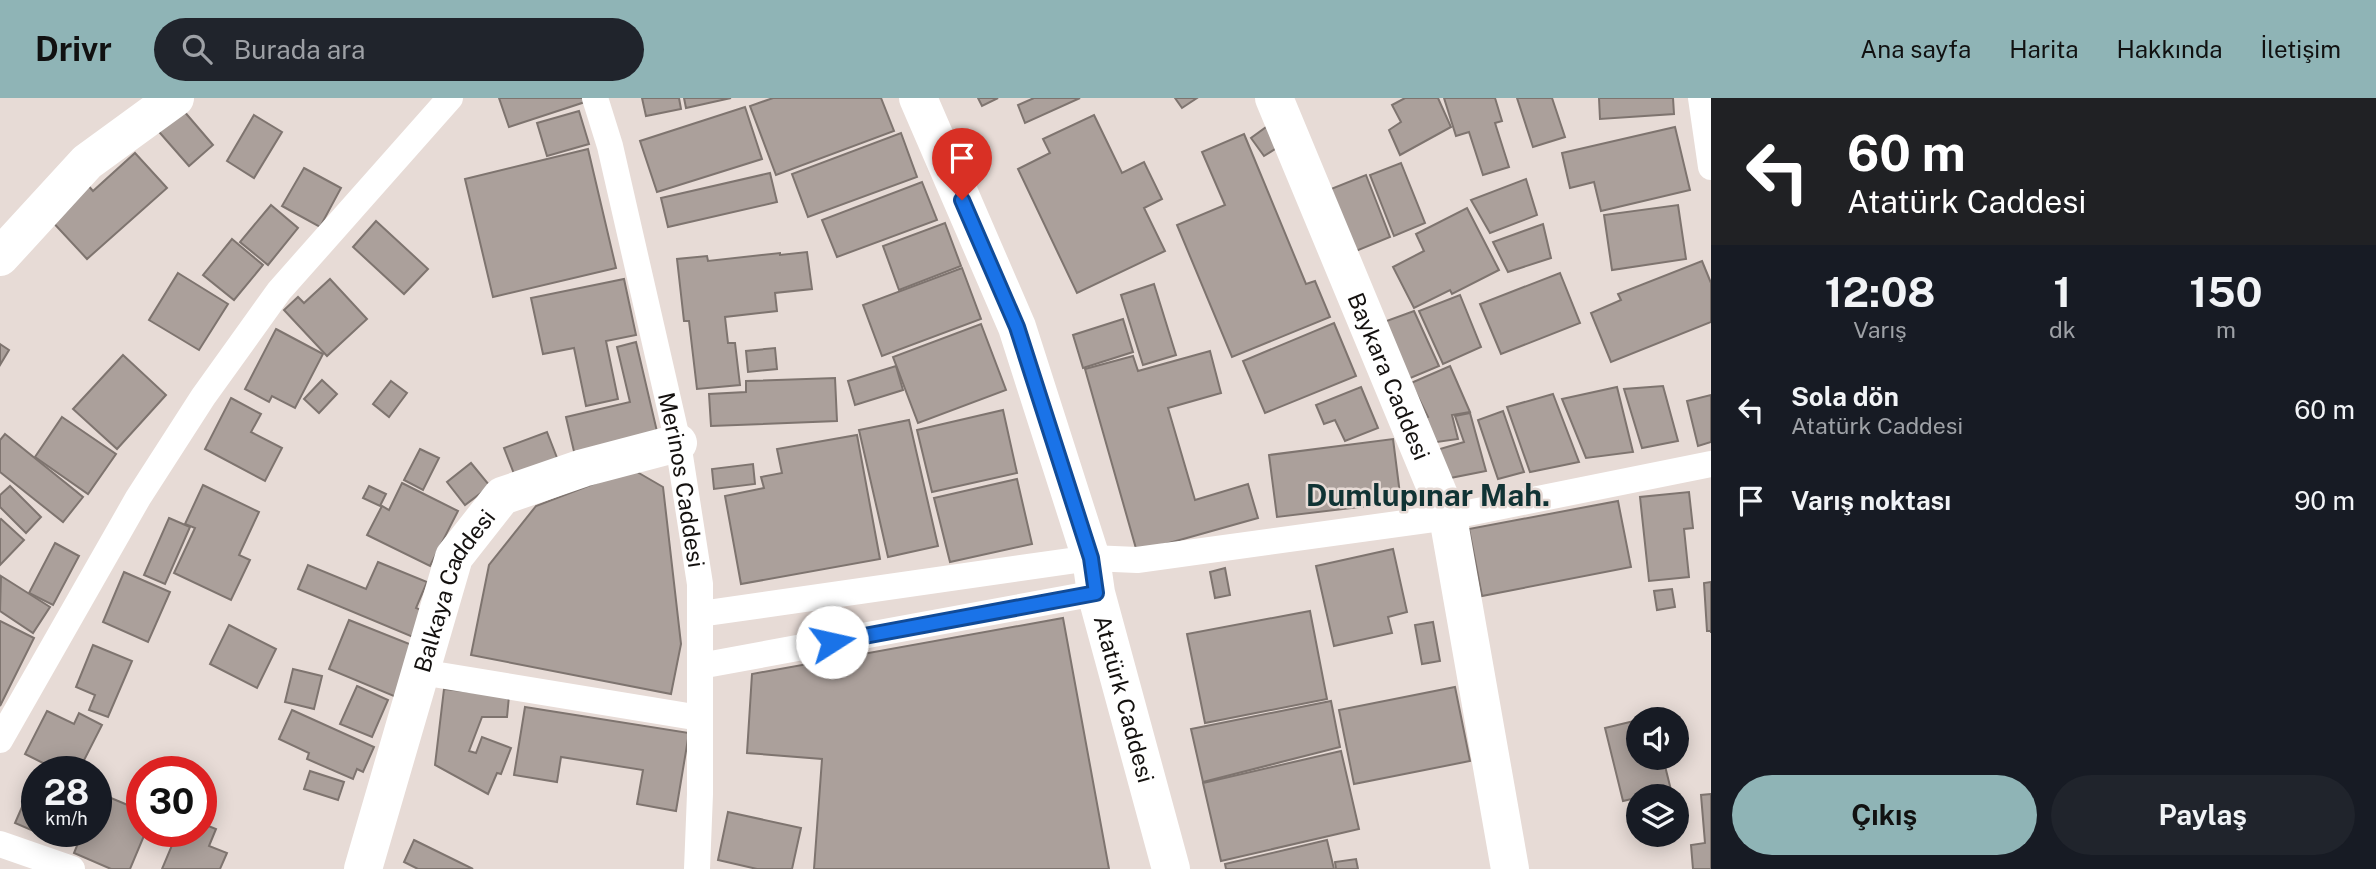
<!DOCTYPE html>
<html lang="tr">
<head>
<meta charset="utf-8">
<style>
	body { margin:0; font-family:"Public Sans",sans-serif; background:#20242c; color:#f1f3f6; height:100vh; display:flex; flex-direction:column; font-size:26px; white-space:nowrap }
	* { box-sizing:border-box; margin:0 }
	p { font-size:23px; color:#9ea1a6 }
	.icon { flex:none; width:38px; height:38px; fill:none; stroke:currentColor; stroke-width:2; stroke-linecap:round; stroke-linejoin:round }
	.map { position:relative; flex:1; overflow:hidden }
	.side { display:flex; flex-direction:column; background:#171b24; width:665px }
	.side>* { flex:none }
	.banner { background:#202124; color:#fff; overflow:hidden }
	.controls { position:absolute; left:1626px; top:609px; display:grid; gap:14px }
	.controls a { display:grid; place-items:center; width:63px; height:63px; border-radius:50%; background:#171b24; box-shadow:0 4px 18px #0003; font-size:35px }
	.speed { position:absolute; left:21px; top:658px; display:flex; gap:14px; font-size:35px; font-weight:700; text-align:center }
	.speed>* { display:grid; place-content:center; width:91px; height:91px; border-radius:50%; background:#171b24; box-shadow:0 4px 18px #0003; line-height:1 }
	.speed small { font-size:18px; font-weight:400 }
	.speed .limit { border:10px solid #d22; background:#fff; color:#111 }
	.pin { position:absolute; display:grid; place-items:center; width:60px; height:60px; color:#fff; margin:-72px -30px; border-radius:50% 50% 50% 0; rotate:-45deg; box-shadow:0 0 7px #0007 }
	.pin .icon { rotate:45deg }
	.me { position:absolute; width:77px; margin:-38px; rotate:80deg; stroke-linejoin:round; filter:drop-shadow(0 0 5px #0008) }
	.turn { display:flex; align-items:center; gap:24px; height:147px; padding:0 21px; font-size:32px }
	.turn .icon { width:91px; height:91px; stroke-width:2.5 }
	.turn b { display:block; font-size:49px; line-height:60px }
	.eta { display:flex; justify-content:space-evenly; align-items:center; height:119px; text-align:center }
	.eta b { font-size:42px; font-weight:700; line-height:49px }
	.cta { display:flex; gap:14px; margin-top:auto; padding:14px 21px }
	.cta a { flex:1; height:80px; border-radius:42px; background:#8fb4b6; color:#111; font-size:28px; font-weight:700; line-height:80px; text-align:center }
	.cta a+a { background:#20242c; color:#f1f3f6 }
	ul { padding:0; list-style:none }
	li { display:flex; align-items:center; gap:21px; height:91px; padding:0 21px }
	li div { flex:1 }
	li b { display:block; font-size:26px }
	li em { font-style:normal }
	header { display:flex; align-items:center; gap:42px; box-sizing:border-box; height:98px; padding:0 35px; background:#8fb4b6; color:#111 }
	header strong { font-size:33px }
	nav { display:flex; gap:38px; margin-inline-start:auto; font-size:24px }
	.search { width:490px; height:63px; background:#20242c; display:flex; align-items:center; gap:18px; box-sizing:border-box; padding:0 24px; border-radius:38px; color:#9ea1a6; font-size:26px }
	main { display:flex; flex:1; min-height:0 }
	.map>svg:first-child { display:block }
</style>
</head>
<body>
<header>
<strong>Drivr</strong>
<div class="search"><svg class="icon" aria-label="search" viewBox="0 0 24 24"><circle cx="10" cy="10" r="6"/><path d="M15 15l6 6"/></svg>Burada ara</div>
<nav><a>Ana sayfa</a><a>Harita</a><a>Hakkında</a><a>İletişim</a></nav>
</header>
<main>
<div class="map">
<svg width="1711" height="771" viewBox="0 0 1711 771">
	<rect width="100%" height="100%" fill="#e7dbd6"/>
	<!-- building -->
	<g fill="#aba09b" stroke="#7e746f" stroke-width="2">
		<path d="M499 0H587L588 3 509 29Z"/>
		<path d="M642 0H679L681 11 646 18Z"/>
		<path d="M684 0H731L686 10Z"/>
		<path d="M773 0H881L894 33 776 77 750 8Z"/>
		<path d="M978 0H998L982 8Z"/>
		<path d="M1034 0H1080L1025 25 1018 7Z"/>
		<path d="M1175 0H1197L1182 10Z"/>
		<path d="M1405 0H1438L1451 29 1400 57 1389 32 1401 24 1392 7Z"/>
		<path d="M1444 0H1495L1502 23 1495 25 1509 69 1483 77 1469 34 1456 38Z"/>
		<path d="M1517 0H1552L1565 39 1533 49Z"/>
		<path d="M1599 0H1673L1674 16 1600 21Z"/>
		<path d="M177 5 213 47 189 68 153 27Z"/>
		<path d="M745 9 762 61 657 94 640 43Z"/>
		<path d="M579 13 589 46 547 58 537 25Z"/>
		<path d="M254 17 282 34 254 80 227 63Z"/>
		<path d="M1094 17 1122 75 1144 64 1162 101 1144 110 1165 153 1077 195 1018 71 1050 55 1043 41Z"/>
		<path d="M1269 27 1283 46 1264 58 1251 40Z"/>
		<path d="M1675 29 1690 92 1601 113 1594 84 1570 90 1562 55Z"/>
		<path d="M901 35 917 79 808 119 792 76Z"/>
		<path d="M1244 36 1306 186 1315 183 1330 219 1232 259 1177 127 1225 107 1202 54Z"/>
		<path d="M588 51 616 170 493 199 465 81Z"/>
		<path d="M135 55 167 90 87 161 48 119 86 85 93 93Z"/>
		<path d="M1401 65 1425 125 1394 138 1370 77Z"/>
		<path d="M304 70 341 90 320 129 282 108Z"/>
		<path d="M770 75 777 104 668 129 661 100Z"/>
		<path d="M1366 77 1390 139 1356 153 1331 91Z"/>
		<path d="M1526 81 1537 117 1490 135 1471 102Z"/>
		<path d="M922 84 937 122 837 159 822 122Z"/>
		<path d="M271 107 298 130 268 167 240 144Z"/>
		<path d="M1678 107 1686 161 1612 172 1604 117Z"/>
		<path d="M1467 110 1499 172 1452 196 1450 192 1414 210 1393 169 1424 153 1416 136Z"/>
		<path d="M376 123 428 171 404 196 353 149Z"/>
		<path d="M945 125 961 168 899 192 883 148Z"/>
		<path d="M1543 126 1551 160 1508 174 1493 144Z"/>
		<path d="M232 141 263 167 234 202 203 177Z"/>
		<path d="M807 154 812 191 775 195 777 213 725 219 728 245H735L740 287 697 291 689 223H684L677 161 707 158 708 163 780 155V157Z"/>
		<path d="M1702 163 1711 185V224L1611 264 1591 215 1621 202 1618 196Z"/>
		<path d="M962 170 981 221 882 258 863 207Z"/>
		<path d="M178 175 228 206 199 252 149 222Z"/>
		<path d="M1560 175 1580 225 1501 256 1480 206Z"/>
		<path d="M330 181 367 221 327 258 284 212 298 199 304 205Z"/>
		<path d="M624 181 636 237 606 243 618 301 586 308 574 250 543 256 531 200Z"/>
		<path d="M1154 186 1176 257 1143 267 1121 197Z"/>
		<path d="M1460 197 1481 249 1443 266 1419 213Z"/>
		<path d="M1414 213 1439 268 1408 281 1381 225Z"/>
		<path d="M1123 221 1133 254 1083 270 1073 237Z"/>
		<path d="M1334 225 1356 278 1265 315 1243 263Z"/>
		<path d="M981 226 1006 292 918 325 893 259Z"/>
		<path d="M276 231 323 256 295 310 272 298 269 304 245 291Z"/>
		<path d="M636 244 659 342 576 362 566 319 630 304 617 249Z"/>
		<path d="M0 246 9 252 0 267Z"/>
		<path d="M775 250 777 271 748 274 746 253Z"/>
		<path d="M1210 253 1221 295 1168 310 1195 402 1248 386 1258 420 1137 454 1085 271 1133 258 1138 273Z"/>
		<path d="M123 257 166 297 117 351 73 311Z"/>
		<path d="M896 268 903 292 855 307 848 283Z"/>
		<path d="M1450 268 1470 314 1452 317 1458 341 1423 346 1412 325 1428 319 1411 285Z"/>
		<path d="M835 280 837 323 711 328 709 296 746 294V283Z"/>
		<path d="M322 282 337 296 319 315 304 301Z"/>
		<path d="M391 283 407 295 389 319 373 306Z"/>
		<path d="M1663 288 1678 343 1642 350 1624 291Z"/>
		<path d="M1361 289 1378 330 1345 343 1335 322 1324 326 1316 307Z"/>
		<path d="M1617 289 1633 354 1586 360 1562 301Z"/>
		<path d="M1553 296 1579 364 1530 374 1507 309Z"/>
		<path d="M1711 297V344L1698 348 1687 303Z"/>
		<path d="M231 300 261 316 251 334 282 350 265 383 205 351Z"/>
		<path d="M1003 312 1017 375 932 394 917 332Z"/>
		<path d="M1503 313 1524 374 1498 381 1478 322Z"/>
		<path d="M1470 315 1486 373 1440 382 1426 355 1464 344 1455 318Z"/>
		<path d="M62 319 116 356 88 396 35 359Z"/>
		<path d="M909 322 938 448 888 459 859 332Z"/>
		<path d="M547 334 559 365 516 381 504 350Z"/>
		<path d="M5 336 83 399 63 424 0 374V342Z"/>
		<path d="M857 337 880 461 741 486 725 398 764 390 761 379 782 375 777 351Z"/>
		<path d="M1393 341 1401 404 1277 419 1269 357Z"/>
		<path d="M420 351 439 360 423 392 404 382Z"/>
		<path d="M471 365 490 388 465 407 447 384Z"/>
		<path d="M753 366 755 386 714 391 712 371Z"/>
		<path d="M632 371 663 389 681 546 671 596 471 557 489 467 536 408Z"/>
		<path d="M1017 381 1032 446 950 464 934 400Z"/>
		<path d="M402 385 458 413 430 468 367 437 382 408 389 412Z"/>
		<path d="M203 387 259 414 239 457 250 462 231 502 174 475 195 430 185 426Z"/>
		<path d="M10 388 41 419 26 435 0 409V397Z"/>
		<path d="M369 388 386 396 380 408 363 400Z"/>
		<path d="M1689 394 1693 430 1684 431 1689 479 1649 483 1640 399Z"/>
		<path d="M1618 403 1631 469 1482 498 1469 431Z"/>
		<path d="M169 420 190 429 165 486 144 477Z"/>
		<path d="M1 421 24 442 0 467V422Z"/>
		<path d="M55 445 79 458 53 507 29 495Z"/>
		<path d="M1393 451 1407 514 1388 519 1392 535 1334 548 1316 468Z"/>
		<path d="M378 464 427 484 416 510 436 518 425 544 298 491 308 467 366 491Z"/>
		<path d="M1225 470 1230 497 1215 500 1210 474Z"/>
		<path d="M124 474 170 494 148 544 103 524Z"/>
		<path d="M1 478 50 509 33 535 0 513Z"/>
		<path d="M1711 484V535V533H1707L1704 485Z"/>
		<path d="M1672 491 1675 509 1657 512 1654 493Z"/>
		<path d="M1310 513 1327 601 1205 625 1187 536Z"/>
		<path d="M1063 520 1109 771H814L822 661 747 655 752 576Z"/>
		<path d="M349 522 422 551 401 601 329 571Z"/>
		<path d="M0 523 34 540 0 608Z"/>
		<path d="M1433 524 1440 563 1422 566 1415 527Z"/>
		<path d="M229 527 276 551 257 590 210 566Z"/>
		<path d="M93 547 132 563 108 619 89 612 95 597 76 589Z"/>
		<path d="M293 571 322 578 314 611 285 604Z"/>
		<path d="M357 588 388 602 372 639 340 626Z"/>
		<path d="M1455 589 1470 663 1354 686 1339 612Z"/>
		<path d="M444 591 509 598 507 619H482L469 653 476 655 482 639 511 650 501 676 497 675 488 696 435 667Z"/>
		<path d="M1331 603 1340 649 1203 684 1191 631Z"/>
		<path d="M525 609 689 635 676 713 637 706 643 672 561 659 557 684 514 677Z"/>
		<path d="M292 612 374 649 363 674 357 671 353 681 307 661 309 655 279 641Z"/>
		<path d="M47 613 74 626 79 615 102 627 78 674H61L25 656Z"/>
		<path d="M1638 622V660H1663L1671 692 1623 703 1605 630Z"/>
		<path d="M1341 653 1359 731 1221 763 1203 685Z"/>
		<path d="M310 673 344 684 338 702 304 691Z"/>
		<path d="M36 677 37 733H72L66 747 15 725Z"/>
		<path d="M99 695 142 713V733H146L130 771H111L74 755 83 733H96V702Z"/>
		<path d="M1711 696V771H1693L1691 747 1705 745 1701 697Z"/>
		<path d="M728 714 801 730 792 771H757L718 762Z"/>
		<path d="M201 725 216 731 209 748 227 755 220 771H162L178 733H201Z"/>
		<path d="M414 742 473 771H418L404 764Z"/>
		<path d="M1327 742 1334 771H1226L1225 766Z"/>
		<path d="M1356 761 1358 771H1336L1335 764Z"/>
	</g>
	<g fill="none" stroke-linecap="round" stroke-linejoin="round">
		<!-- street -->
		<g stroke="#fff" stroke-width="26">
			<path id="s1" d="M595 0 610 48 678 345 700 486V696L697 771"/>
			<path d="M1701 0 1711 69"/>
			<path d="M700 516 1091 460 1137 462 1448 419 1711 366"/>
			<path d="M700 568 1096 495"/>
			<path d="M421 574 700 620"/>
			<path d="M0 642 138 400 203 299 279 193 450 0"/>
			<path d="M0 746 72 771"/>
		</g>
		<!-- secondary -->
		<g stroke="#fff" stroke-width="38">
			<path id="s2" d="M918 0 1017 229 1091 460 1096 495 1171 771"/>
			<path id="s3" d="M1274 0 1448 419 1510 771"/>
			<path d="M0 159 87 64 175 0"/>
			<path id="s4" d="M363 771 454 459 502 398 583 370 678 345"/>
		</g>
	</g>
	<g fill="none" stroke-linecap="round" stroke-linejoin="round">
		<defs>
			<path id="route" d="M832 544 1096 495 1091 460 1017 229 962 102"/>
		</defs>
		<!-- route casing -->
		<use href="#route" stroke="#114b97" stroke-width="18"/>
		<!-- route -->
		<use href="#route" stroke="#1a73e8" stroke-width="12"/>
	</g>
	<g text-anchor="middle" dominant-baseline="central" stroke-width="5" stroke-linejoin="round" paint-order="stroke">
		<!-- street labels -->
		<g font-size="23" fill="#14110f" stroke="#e7dbd6">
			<text stroke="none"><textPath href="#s3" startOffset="301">Baykara Caddesi</textPath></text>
			<text stroke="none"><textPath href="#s1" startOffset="392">Merinos Caddesi</textPath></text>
			<text stroke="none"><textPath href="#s4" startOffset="294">Balkaya Caddesi</textPath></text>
			<text stroke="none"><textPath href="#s2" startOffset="637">Atatürk Caddesi</textPath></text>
		</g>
		<!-- district labels -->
		<g font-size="30" font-weight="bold" fill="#103334" stroke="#e7dbd6">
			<text x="1428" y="397">Dumlupınar Mah.</text>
		</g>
	</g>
</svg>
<div class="controls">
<a><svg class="icon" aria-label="sound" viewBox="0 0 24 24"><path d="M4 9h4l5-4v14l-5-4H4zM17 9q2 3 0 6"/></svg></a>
<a><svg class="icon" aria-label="layers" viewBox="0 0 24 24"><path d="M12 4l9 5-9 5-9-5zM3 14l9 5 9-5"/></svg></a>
</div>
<div class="speed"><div>28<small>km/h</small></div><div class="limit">30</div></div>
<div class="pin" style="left:962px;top:102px;background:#d93025"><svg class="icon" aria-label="arrive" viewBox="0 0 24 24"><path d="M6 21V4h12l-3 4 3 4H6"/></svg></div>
<svg class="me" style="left:832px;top:544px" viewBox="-20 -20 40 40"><circle r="19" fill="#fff"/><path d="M0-13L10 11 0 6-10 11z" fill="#1a73e8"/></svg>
</div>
<section class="side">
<div class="banner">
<div class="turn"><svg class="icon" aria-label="left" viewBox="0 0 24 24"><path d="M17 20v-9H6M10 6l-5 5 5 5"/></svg><div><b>60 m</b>Atatürk Caddesi</div></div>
</div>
<div class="eta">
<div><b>12:08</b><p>Varış</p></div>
<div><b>1</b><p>dk</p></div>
<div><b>150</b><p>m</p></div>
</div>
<ul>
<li><svg class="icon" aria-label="left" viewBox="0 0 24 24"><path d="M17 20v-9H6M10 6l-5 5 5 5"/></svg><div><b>Sola dön</b><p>Atatürk Caddesi</p></div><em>60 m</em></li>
<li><svg class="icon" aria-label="arrive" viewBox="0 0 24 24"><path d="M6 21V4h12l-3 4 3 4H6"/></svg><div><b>Varış noktası</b></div><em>90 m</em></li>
</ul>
<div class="cta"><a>Çıkış</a><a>Paylaş</a></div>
</section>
</main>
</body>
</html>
